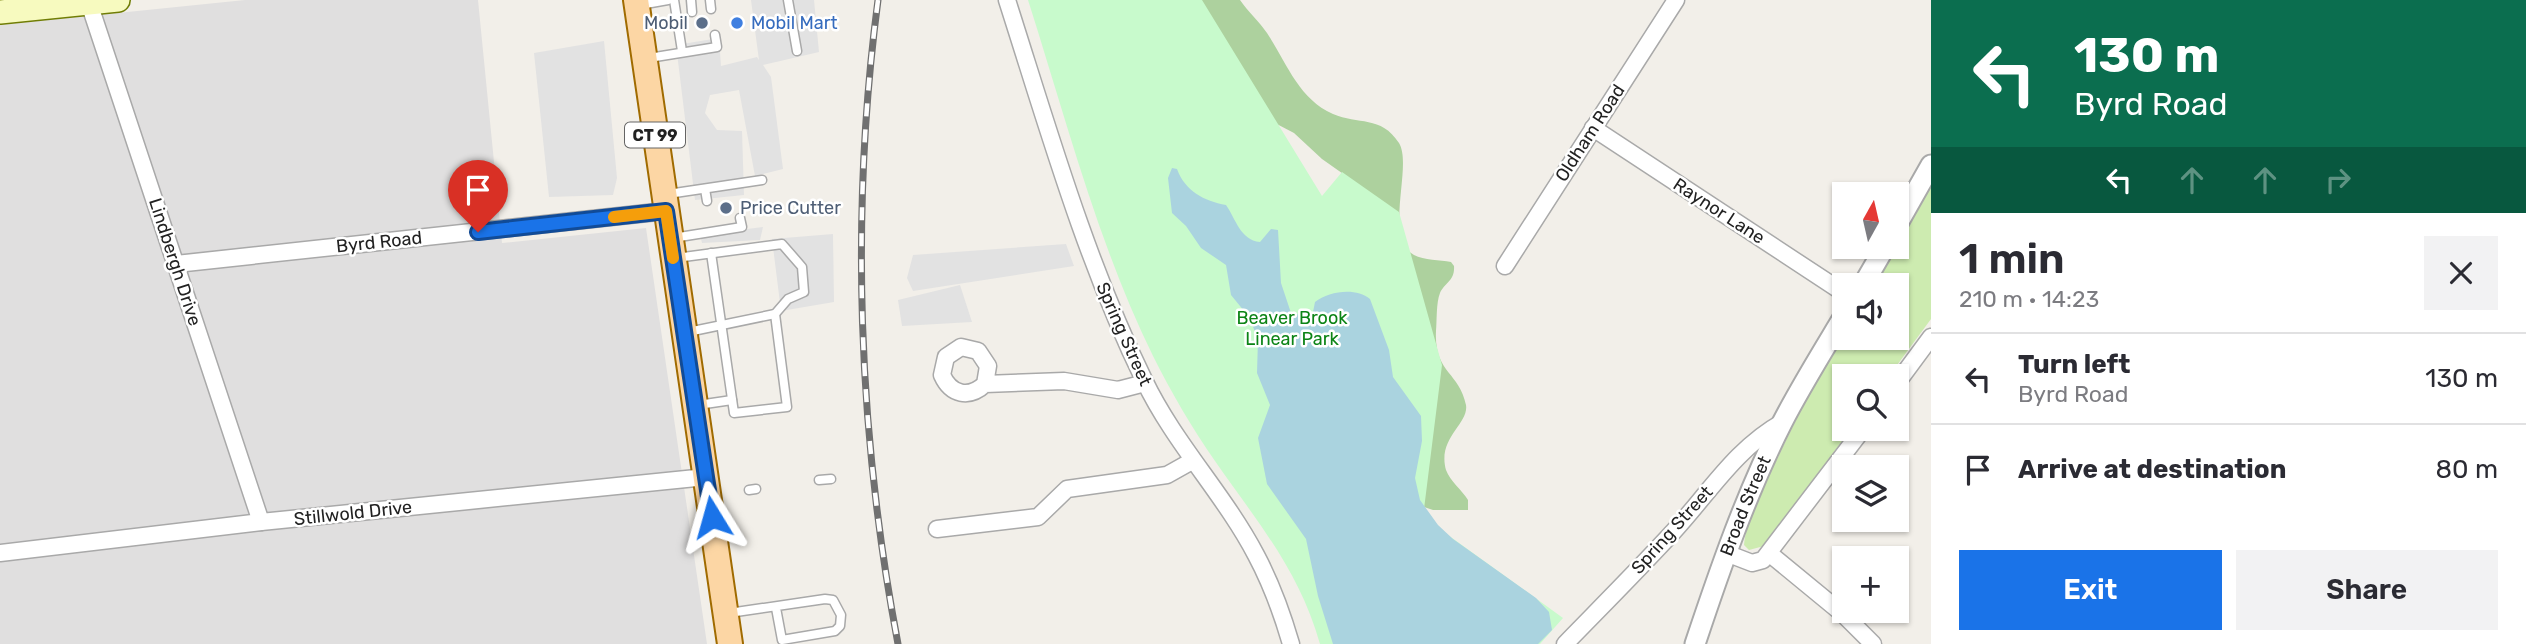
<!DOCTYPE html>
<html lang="en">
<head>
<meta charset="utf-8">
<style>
	body { margin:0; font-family:Rubik,sans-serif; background:#f2f2f3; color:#2b2b33; height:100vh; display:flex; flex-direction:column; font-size:26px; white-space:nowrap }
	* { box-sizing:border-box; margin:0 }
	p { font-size:23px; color:#7c7c81 }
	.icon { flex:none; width:38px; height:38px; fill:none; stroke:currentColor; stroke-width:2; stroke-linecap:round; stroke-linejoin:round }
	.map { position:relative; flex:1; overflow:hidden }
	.sheet { display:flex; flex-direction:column; background:#fff; width:595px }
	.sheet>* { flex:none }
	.top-card { background:#0b6e4f; color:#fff; overflow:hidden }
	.needle { width:46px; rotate:8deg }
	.fabs { position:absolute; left:1832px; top:182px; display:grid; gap:14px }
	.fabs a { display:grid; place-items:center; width:77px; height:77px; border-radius:0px; background:#fff; box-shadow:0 2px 5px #0004; font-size:35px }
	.pin { position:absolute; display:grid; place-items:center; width:60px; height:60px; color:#fff; margin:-72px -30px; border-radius:50% 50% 50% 0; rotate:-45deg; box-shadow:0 0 7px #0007 }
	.pin .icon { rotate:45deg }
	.me { position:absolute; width:77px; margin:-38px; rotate:352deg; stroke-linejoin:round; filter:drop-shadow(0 0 5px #0008) }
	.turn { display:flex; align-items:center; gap:24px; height:147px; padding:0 28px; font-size:32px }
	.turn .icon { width:91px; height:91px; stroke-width:2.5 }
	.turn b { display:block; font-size:49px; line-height:60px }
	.lanes { display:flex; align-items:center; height:66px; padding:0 28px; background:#0003; justify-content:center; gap:35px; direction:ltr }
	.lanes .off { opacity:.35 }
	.round { display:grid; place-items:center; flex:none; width:74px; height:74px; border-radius:0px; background:#f2f2f3 }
	.summary { display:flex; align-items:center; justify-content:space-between; height:119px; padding:0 28px }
	h1 { font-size:42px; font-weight:600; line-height:52px }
	.button { display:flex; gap:14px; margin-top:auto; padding:14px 28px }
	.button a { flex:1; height:80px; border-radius:0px; background:#1a73e8; color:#fff; font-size:28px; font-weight:600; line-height:80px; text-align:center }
	.button a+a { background:#f2f2f3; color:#2b2b33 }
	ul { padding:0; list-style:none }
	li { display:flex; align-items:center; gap:21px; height:91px; padding:0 28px; border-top:2px solid #e1e1e2 }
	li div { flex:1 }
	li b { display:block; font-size:26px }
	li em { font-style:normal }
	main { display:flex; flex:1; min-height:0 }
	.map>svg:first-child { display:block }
</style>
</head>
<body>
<main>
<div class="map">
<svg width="1931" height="644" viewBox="0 0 1931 644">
	<rect width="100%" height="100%" fill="#f2efe9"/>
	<!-- residential -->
	<path fill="#e0dfdf" d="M245 0H478L502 243 646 228 707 644H0V25Z"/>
	<!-- grass -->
	<path fill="#cdebb0" d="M1931 186V319L1889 376H1844V429H1851L1764 546 1749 550 1744 545C1746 520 1760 497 1770 474 1793 425 1816 378 1844 331V338H1897V285H1872Z"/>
	<!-- forest -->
	<path fill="#add19e" d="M1177 0H1240C1248 12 1259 21 1267 33 1287 63 1298 98 1333 114 1358 125 1381 115 1399 143 1413 166 1383 237 1414 255 1424 260 1440 260 1451 262L1454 266C1455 281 1445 282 1440 293 1436 303 1437 321 1436 331 1434 373 1459 371 1466 405 1469 424 1437 438 1446 470 1450 481 1462 490 1468 500V510H1433L1424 507 1366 190 1322 159 1294 133 1271 121Z"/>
	<!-- park -->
	<path fill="#c8facc" d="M1028 0H1202L1322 196 1342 172 1399 212 1442 365 1423 517 1563 618 1540 644H1320C1299 570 1258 523 1215 461 1192 428 1171 392 1153 356 1098 244 1066 119 1028 0Z"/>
	<!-- parking -->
	<g fill="#e2e2e2">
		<path d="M751 0H814L819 52 763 65 771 77 783 169 755 176 739 90 710 95 705 113 717 130 742 131 744 195 695 200 676 45 719 38 721 66 757 57 759 60Z"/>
		<path d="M604 41 617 178 613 195 549 197 534 53Z"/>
		<path d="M763 227 760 240 702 243 700 235Z"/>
		<path d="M833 234 834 302 781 311 772 239Z"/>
		<path d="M1066 244 1074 266 913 291 907 278 913 255Z"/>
		<path d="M960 285 972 322 902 326 898 300Z"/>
	</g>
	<!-- water -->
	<path fill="#aad3df" d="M1172 168 1177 169C1185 191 1204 201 1226 205 1236 219 1240 240 1260 242L1271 229 1278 230 1281 283 1291 313 1312 317 1315 302C1329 291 1356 287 1370 299L1389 350 1393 377 1421 416 1422 441 1415 478 1420 500 1438 525 1453 539 1536 598 1549 612 1552 630 1538 644H1333L1318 596 1306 539 1267 484 1258 438 1270 405 1257 373 1258 339 1249 317 1231 295 1226 265 1201 248 1186 226 1172 213 1168 178Z"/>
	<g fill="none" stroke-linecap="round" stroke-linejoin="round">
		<defs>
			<g id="service">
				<path d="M674 0 682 51"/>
				<path d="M691 0 692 12"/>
				<path d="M710 0 711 9"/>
				<path d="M788 0 797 51"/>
				<path d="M640 5 668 0"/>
				<path d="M649 58 717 47 715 35"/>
				<path d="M705 189 707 201"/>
				<path d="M668 194 762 180"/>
				<path d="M673 238 742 227 740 218"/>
				<path d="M711 253 734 413 787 407 775 314"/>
				<path d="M676 258 782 244 802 267 804 292 788 299 775 314 688 332"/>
				<path d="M698 405 732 400"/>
				<path d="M819 480 831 479"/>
				<path d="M749 490 756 489"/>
				<path d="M729 613 825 599 833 600 841 615 840 626 835 631 782 640 776 608"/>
			</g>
			<g id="minor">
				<path d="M1007 0C1048 128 1085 259 1144 380 1174 443 1224 494 1256 555 1271 583 1282 613 1291 644"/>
				<path d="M89 3 261 522"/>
				<path d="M1593 128 1844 293"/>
				<path d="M176 264 666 211"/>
				<path d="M1505 266 1676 0"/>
				<path d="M1897 383 1931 337"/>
				<path d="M985 384 988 366 978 351 961 347 946 357 942 375C951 395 969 399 985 384L1064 381 1118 390 1145 383"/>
				<path d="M937 529 1038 517 1067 489 1167 475 1192 461"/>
				<path d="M0 553 261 522 706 477"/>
				<path d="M1726 553 1752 563 1763 560 1863 429"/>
				<path d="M1770 554 1843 614 1873 644"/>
				<path d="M1565 644C1601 607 1638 570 1673 532 1709 493 1736 448 1783 422"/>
			</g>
			<g id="tertiary">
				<path d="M1897 225 1931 165"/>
				<path d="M1863 285 1885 247"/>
				<path id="s1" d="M1695 644C1720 569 1746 494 1782 423 1801 386 1823 351 1844 316"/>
			</g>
			<path id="secondary" d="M0 12 118 0"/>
			<path id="primary" d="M636 0 730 644"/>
		</defs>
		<!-- service casing -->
		<use href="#service" stroke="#a9a9a9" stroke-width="11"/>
		<!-- minor casing -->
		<use href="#minor" stroke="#a9a9a9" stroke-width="19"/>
		<!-- tertiary casing -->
		<use href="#tertiary" stroke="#a9a9a9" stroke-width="23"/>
		<!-- secondary casing -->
		<use href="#secondary" stroke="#707d05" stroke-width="26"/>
		<!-- primary casing -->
		<use href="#primary" stroke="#a06b00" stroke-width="28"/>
		<!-- service -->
		<use href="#service" stroke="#fff" stroke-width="8"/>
		<!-- minor -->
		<use href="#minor" stroke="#fff" stroke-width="16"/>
		<!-- tertiary -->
		<use href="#tertiary" stroke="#fff" stroke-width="19"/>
		<!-- secondary -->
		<use href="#secondary" stroke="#f7fabf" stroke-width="23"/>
		<!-- primary -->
		<use href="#primary" stroke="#fcd6a4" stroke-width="24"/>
		<defs>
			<path id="rail" d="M878 0C850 213 858 433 898 644"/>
		</defs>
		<!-- rail casing -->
		<use href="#rail" stroke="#707070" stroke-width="7"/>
		<!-- rail -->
		<use href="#rail" stroke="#fff" stroke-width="4.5" stroke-dasharray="13" stroke-linecap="butt"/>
	</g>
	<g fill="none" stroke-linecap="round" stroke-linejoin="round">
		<defs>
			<path id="route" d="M478 232 666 211 712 517"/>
		</defs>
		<!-- route casing -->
		<use href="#route" stroke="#114b97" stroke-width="18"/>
		<!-- route -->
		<use href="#route" stroke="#1a73e8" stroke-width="12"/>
		<!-- slow -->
		<path stroke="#f59e0b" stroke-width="12" d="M614 217 666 211 673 258"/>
	</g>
	<!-- markers -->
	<g fill="#5c6f8a" stroke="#fff" stroke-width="2.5">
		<circle cx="702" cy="23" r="7"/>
		<circle cx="726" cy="208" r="7"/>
	</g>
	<circle fill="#3f7fe0" stroke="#fff" stroke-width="2.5" cx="737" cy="23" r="7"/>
	<g text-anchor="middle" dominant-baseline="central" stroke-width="5" stroke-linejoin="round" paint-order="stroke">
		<!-- shield labels -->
		<rect fill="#fff" stroke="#646464" stroke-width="2" x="625" y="122.5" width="60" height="25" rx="5"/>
		<g font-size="16" font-weight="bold" fill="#222">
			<text x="655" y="135">CT 99</text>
		</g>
		<!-- service labels -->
		<g font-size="18" fill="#4e5e75" stroke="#fff" text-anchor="end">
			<text x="688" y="23">Mobil</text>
			<text x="740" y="208" text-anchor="start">Price Cutter</text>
		</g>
		<!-- shop labels -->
		<g font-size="18" fill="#366cbe" stroke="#fff" text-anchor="start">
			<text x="751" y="23">Mobil Mart</text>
		</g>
		<!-- street labels -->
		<g font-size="18" fill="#222" stroke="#fff">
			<text transform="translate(1590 133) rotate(-57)">Oldham Road</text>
			<text transform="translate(1719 211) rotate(33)">Raynor Lane</text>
			<text transform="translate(379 242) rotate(-6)">Byrd Road</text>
			<text transform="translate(175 262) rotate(72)">Lindbergh Drive</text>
			<text transform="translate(1124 334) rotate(66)">Spring Street</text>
			<text stroke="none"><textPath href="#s1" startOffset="147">Broad Street</textPath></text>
			<text transform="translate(353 513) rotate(-6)">Stillwold Drive</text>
			<text transform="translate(1672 530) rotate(-48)">Spring Street</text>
		</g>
		<!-- park labels -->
		<g font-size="18" fill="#0c8416" stroke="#fff">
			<text x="1292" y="318">Beaver Brook<tspan x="1292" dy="21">Linear Park</tspan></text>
		</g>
	</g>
</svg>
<div class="fabs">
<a><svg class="needle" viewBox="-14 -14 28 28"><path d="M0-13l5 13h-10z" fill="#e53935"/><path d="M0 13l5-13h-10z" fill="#7c7c81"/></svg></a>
<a><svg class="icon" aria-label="sound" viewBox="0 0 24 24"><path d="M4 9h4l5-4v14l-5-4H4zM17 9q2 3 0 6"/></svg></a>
<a><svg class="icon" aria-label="search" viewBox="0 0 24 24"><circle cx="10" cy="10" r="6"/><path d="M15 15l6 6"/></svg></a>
<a><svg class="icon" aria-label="layers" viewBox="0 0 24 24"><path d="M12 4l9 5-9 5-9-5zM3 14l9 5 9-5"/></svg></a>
<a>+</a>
</div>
<div class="pin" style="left:478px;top:232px;background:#d93025"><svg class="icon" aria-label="arrive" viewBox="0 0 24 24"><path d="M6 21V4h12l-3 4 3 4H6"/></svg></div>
<svg class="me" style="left:712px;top:517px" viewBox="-20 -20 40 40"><path d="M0-17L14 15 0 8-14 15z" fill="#1a73e8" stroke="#fff" stroke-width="4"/></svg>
</div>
<section class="sheet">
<div class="top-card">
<div class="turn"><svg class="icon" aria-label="left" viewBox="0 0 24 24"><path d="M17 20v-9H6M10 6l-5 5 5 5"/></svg><div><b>130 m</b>Byrd Road</div></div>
<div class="lanes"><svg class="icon" aria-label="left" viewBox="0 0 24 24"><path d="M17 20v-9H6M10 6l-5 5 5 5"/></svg><svg class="icon off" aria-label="ahead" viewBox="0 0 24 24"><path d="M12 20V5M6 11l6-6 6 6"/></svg><svg class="icon off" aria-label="ahead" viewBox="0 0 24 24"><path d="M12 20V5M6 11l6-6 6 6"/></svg><svg class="icon off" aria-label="right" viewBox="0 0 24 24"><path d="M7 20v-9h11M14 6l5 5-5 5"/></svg></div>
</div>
<div class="summary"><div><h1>1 min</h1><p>210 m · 14:23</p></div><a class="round"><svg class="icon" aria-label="close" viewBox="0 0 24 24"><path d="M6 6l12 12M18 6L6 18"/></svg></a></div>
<ul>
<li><svg class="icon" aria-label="left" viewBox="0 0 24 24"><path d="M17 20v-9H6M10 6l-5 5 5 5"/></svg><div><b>Turn left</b><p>Byrd Road</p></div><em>130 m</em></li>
<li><svg class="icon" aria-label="arrive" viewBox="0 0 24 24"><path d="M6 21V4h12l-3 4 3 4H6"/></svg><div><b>Arrive at destination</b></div><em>80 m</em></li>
</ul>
<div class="button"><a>Exit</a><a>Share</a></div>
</section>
</main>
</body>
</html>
